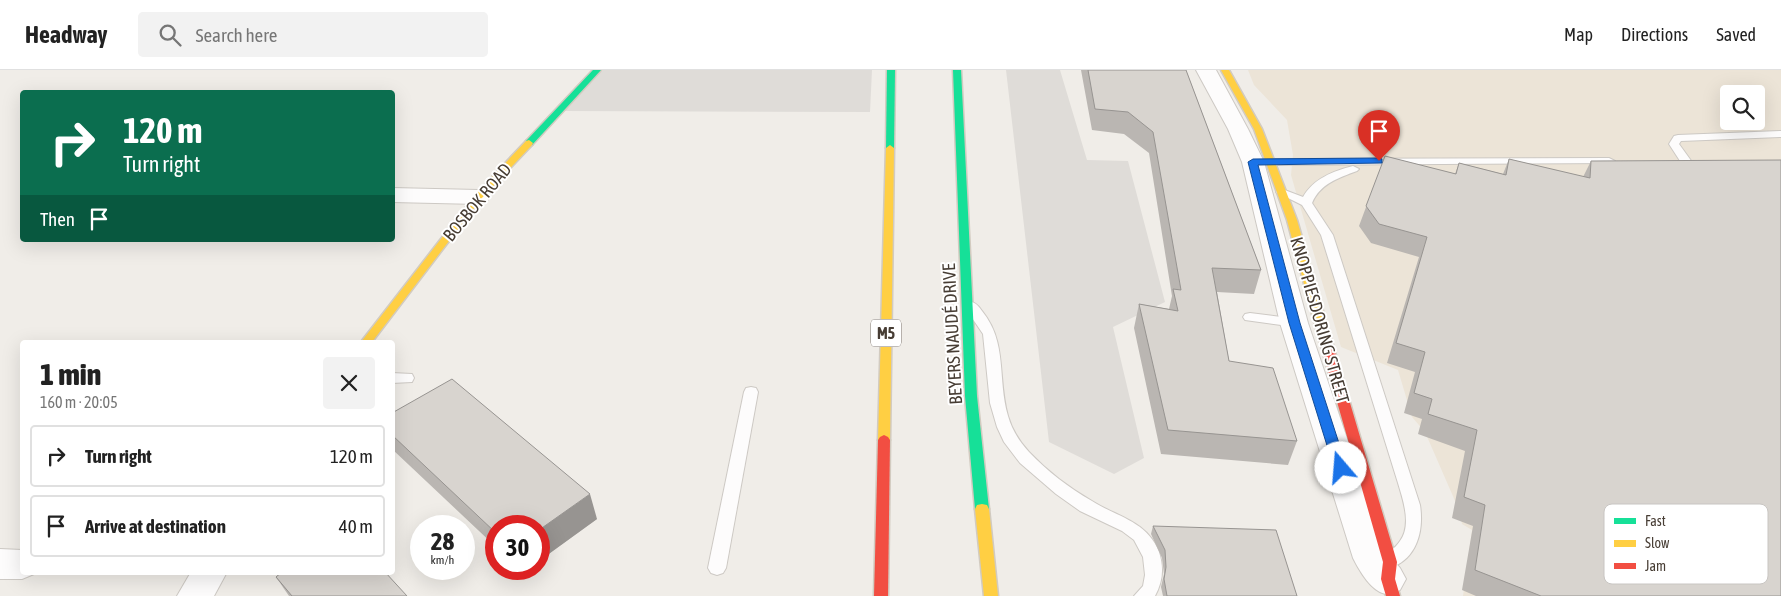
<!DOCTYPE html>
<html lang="en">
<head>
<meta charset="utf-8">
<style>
	body { margin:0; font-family:"Asap Condensed",sans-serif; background:#f2f2f2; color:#222; height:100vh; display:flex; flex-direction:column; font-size:19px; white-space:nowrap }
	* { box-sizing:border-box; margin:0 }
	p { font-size:16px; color:#767676 }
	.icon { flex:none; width:28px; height:28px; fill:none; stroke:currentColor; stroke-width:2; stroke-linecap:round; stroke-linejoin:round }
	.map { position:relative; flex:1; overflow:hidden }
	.panel { position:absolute; left:20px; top:270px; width:375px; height:235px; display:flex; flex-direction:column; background:#fff; border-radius:5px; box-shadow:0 5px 20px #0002 }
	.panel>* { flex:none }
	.hud { position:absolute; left:20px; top:20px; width:375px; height:152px; border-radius:5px; box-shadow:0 5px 20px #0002; background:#0b6e4f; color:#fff; overflow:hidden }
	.controls { position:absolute; left:1720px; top:15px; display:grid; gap:10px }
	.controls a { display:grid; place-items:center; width:45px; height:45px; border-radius:5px; background:#fff; box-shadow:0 5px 20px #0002; font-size:25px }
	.speed { position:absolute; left:410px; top:445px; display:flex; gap:10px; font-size:25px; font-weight:700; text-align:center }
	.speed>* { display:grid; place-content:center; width:65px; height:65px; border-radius:50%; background:#fff; box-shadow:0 5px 20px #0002; line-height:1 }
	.speed small { font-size:12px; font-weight:400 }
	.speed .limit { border:8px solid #d22; background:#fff; color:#111 }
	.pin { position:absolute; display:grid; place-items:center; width:42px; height:42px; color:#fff; margin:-51px -21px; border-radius:50% 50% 50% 0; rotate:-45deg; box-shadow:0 0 5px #0007 }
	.pin .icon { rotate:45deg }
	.me { position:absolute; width:55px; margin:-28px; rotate:342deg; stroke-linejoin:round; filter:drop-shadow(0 0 4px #0008) }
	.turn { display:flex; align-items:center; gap:18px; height:105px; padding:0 20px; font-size:22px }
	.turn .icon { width:65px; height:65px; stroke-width:2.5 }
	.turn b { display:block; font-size:35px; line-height:42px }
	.then { display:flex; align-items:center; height:48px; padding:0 20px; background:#0003; gap:10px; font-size:19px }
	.round { display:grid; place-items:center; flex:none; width:52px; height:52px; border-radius:5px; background:#f2f2f2 }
	.summary { display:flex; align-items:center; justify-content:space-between; height:85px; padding:0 20px }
	h1 { font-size:30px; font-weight:800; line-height:38px }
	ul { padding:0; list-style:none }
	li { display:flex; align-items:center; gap:15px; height:62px; margin:0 10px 8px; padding:0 10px; border:2px solid #e0e0e0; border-radius:5px }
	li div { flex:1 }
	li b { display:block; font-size:19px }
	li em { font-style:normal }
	header { display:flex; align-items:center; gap:30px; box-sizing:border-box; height:70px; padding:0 25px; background:#fff; border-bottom:1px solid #e0e0e0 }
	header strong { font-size:24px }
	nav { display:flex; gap:28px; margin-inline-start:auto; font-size:18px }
	.search { width:350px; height:45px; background:#f2f2f2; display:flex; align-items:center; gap:12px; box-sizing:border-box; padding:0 18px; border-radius:5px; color:#767676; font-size:19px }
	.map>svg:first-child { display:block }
</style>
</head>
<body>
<header>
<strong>Headway</strong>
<div class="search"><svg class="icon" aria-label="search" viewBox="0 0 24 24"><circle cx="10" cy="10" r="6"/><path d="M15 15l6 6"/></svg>Search here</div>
<nav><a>Map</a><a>Directions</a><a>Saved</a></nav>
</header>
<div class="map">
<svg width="1781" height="526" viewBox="0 0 1781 526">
	<rect width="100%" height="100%" fill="#f0ede8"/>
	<!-- education -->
	<path fill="#ece4d7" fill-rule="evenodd" d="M1248 0H1781V526H1463L1472 460 1462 454 1459 440 1425 362 1412 347 1398 300 1341 277 1291 105 1293 85 1287 50 1254 15ZM1729 24H1756V51H1729Z"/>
	<!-- parking -->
	<g fill="#dfdcd8">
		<path d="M603 0H872L870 42 564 41Z"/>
		<path d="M1006 0H1060L1087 90 1128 91 1165 232 1113 257 1144 388 1114 404 1049 372Z"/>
	</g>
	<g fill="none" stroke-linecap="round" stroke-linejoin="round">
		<defs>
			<g id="lane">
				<path d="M1781 61V67L1681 71 1679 74 1692 92 1686 95 1682 94 1669 74 1674 66 1678 65Z"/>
				<path d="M1609 88 1615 91 1613 93 1263 95 1257 92 1263 89Z"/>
				<path d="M1353 96 1359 99 1357 101C1338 108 1320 114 1312 133L1333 165 1420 435C1424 461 1417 489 1390 498L1384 496 1381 491C1386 483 1395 479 1400 471 1412 455 1403 430 1398 413L1321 165 1302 135 1276 122 1282 119 1303 127C1313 109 1333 101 1353 96Z"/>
				<path d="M971 232C977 233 979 237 982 241 1008 273 997 308 1008 346 1012 360 1019 371 1029 382 1047 401 1069 418 1092 431 1117 447 1147 451 1159 482 1164 498 1163 511 1155 526H1134L1143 516 1145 505 1143 487 1134 470 1122 461 1080 441 1056 424 1020 393 1004 372 997 357 990 333 983 264 964 236Z"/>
				<path d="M1250 243 1296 249 1301 250 1303 253 1301 256 1296 257 1245 250 1243 247 1245 244Z"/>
				<path d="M392 303 412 304 414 308 412 312 392 313Z"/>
				<path d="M751 317 756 318 758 322 726 498 723 503 717 505 711 503 708 498 744 322 746 318Z"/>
			</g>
			<g id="street">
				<path d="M1196 0H1216L1248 59 1264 92 1308 253 1385 481 1400 498 1406 509 1400 520C1397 521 1392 523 1389 524 1373 525 1359 500 1353 488L1280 253 1242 92 1228 59Z"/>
				<path d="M392 118 478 120 486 122 490 127 486 132 478 134 392 132Z"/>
				<path d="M0 479 22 480V502H35L34 504 22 509H0Z"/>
				<path d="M191 502H227L214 526H177Z"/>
			</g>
			<g id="fast">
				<path d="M593 0H601L532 75H526V71Z"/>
				<path d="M887 0H895L894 78 890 81 886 78Z"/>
				<path d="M953 0H961L977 326 989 439 987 443 982 444 977 443 975 439 965 326Z"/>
			</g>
			<g id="slow">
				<path d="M1221 0H1229L1262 59 1297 150 1327 255 1325 258H1317L1315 255 1287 150 1254 59Z"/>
				<path d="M529 70 533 73 532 75 481 129 372 272H361L475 125 526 71Z"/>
				<path d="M890 75 894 78 890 370 888 373H880L878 370 886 78Z"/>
				<path d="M982 434 987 435 989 439 998 526H984L975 439 977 435Z"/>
			</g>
			<g id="jam">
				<path d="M1321 251 1327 255 1397 492 1395 509 1400 526H1386L1381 509 1383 492 1315 255Z"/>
				<path d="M884 365 888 367 890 370 888 526H874L878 370 880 367Z"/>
			</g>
		</defs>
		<!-- lane casing -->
		<use href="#lane" stroke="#cdc9c4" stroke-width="2"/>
		<!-- street casing -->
		<use href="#street" stroke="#cdc9c4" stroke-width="2"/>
		<!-- fast casing -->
		<use href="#fast" stroke="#d2cbc0" stroke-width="3"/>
		<!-- slow casing -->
		<use href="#slow" stroke="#d2cbc0" stroke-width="3"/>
		<!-- jam casing -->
		<use href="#jam" stroke="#d2cbc0" stroke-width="3"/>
		<!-- lane -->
		<use href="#lane" fill="#fdfcfc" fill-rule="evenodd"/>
		<!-- street -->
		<use href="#street" fill="#fdfcfc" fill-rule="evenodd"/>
		<!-- fast -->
		<use href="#fast" fill="#16e098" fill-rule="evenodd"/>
		<!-- slow -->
		<use href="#slow" fill="#ffcf43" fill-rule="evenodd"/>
		<!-- jam -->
		<use href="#jam" fill="#f24e42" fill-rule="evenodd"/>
	</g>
	<!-- wall -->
	<g fill="#bab6b2">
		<path d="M1081 0H1186L1261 200 1254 224 1217 222 1229 291 1297 371 1288 395 1161 384 1134 258 1139 234 1169 239 1172 226 1149 83 1124 64 1092 60Z"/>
		<path d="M1385 86 1455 104 1459 93 1503 104 1509 89 1583 107 1591 91 1781 526H1476L1462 520 1473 456 1452 448 1465 381 1418 364 1422 349 1404 343 1415 302 1387 293 1419 187 1371 173 1359 156Z"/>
		<path d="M392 343 597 449 539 491V456H496V477L392 379Z"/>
		<path d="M1153 456 1297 526H1163L1161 517 1164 504 1162 488 1151 464Z"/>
		<path d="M276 507 407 526H289Z"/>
	</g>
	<!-- shaded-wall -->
	<g fill="#979491">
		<path d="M590 424 597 449 539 491V460Z"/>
		<path d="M521 499H529L523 503Z"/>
	</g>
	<!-- building -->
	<g fill="#d8d4cf" stroke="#979491">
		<path d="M1088 0H1186L1261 200 1212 198 1229 291 1273 298 1297 371 1168 360 1139 234 1178 241 1173 219 1181 220 1153 62 1128 42 1095 39Z"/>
		<path d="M1385 86 1456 104 1459 93 1506 105 1509 89 1590 108 1591 91 1781 90V526H1541L1475 500 1485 435 1464 427 1477 360 1428 344 1432 329 1414 323 1425 282 1396 273 1427 167 1379 154 1366 136Z"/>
		<path d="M452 309 590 424 539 460V456H496V463L392 365V343Z"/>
		<path d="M1153 456 1276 460 1297 526H1167L1164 509 1166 497 1165 480Z"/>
		<path d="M282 502H385L407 526H292L276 507Z"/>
	</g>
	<!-- route -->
	<path fill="#1a73e8" stroke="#114b97" d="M1379 88 1382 89V93L1258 95 1300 253 1347 398 1345 401H1336L1334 398 1289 253 1248 92 1253 89Z"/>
	<g text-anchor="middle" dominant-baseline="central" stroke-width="4" stroke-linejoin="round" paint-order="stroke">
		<!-- shield labels -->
		<rect fill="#fff" stroke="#7e7771" stroke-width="1" x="871" y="249.5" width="30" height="27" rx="4"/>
		<g font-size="16" font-weight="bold" fill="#473d34">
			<text x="886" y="263">M5</text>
		</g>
		<!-- street labels -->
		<g font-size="18" fill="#473d34" stroke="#fff">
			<text transform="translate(477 132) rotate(-50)">BOSBOK ROAD</text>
			<text transform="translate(1320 250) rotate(74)">KNOPPIESDORING STREET</text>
			<text transform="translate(952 264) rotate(-93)">BEYERS NAUDÉ DRIVE</text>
		</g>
	</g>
	<!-- legend -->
	<rect x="1604" y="434" width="164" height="80" rx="8" fill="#fff" stroke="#c8c5c2" stroke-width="1"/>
	<rect x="1614" y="448" width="22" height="6" fill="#16e098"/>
	<rect x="1614" y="470" width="22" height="7" fill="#ffcf43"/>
	<rect x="1614" y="493" width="22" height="6" fill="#f24e42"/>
	<g font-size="14" fill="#473d34">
		<text x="1645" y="456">Fast</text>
		<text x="1645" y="478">Slow</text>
		<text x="1645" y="501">Jam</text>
	</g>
</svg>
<div class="controls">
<a><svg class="icon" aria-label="search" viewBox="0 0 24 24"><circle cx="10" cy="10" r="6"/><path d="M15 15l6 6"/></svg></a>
</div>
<div class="speed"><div>28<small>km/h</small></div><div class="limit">30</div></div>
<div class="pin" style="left:1379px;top:91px;background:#d93025"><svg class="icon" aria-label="arrive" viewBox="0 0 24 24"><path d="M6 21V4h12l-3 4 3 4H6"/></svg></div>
<svg class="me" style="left:1341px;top:398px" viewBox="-20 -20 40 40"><circle r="19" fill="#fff"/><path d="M0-13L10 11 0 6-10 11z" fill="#1a73e8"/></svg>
<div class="hud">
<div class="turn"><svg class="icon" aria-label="right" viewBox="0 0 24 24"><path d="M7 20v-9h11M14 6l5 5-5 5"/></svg><div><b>120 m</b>Turn right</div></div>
<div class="then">Then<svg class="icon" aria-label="arrive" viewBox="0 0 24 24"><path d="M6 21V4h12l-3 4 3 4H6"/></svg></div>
</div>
<section class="panel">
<div class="summary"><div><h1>1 min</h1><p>160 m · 20:05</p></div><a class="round"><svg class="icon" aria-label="close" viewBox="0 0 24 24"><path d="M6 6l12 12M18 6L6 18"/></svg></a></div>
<ul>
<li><svg class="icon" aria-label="right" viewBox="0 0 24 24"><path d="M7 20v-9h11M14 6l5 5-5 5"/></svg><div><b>Turn right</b></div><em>120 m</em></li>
<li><svg class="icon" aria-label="arrive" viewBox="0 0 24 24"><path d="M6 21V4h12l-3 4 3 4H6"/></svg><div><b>Arrive at destination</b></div><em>40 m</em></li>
</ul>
</section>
</div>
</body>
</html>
